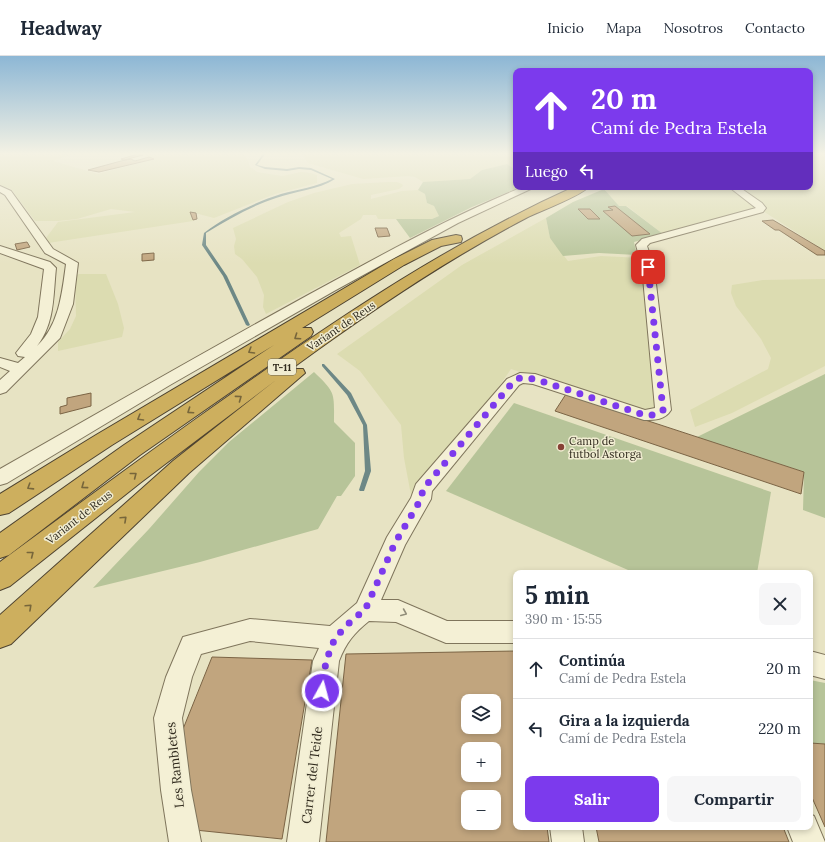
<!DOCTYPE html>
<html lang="es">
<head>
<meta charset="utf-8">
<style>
	body { margin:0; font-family:Lora,serif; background:#f6f6f7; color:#1f2937; height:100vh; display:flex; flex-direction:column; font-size:15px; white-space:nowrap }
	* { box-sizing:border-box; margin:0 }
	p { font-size:13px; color:#747a83 }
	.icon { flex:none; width:22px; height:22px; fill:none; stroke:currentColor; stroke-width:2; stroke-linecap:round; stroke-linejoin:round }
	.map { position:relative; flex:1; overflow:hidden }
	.side { position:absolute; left:513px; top:514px; width:300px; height:260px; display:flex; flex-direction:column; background:#fff; border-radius:8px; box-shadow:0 2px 6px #0003 }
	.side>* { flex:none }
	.guide { position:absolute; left:513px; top:12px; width:300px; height:122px; border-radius:8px; box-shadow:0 2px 6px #0003; background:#7c3aed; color:#fff; overflow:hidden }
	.tools { position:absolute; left:461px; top:638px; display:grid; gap:8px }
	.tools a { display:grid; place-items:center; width:40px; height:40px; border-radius:8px; background:#fff; box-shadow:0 2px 6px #0003; font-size:20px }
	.pin { position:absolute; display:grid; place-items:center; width:34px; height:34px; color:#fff; margin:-17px; border-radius:8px; box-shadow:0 2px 6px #0006 }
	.me { position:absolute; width:44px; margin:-22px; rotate:7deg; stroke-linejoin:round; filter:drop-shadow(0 0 3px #0008) }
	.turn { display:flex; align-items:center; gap:14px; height:84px; padding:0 12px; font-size:18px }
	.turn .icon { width:52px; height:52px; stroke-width:2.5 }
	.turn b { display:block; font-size:28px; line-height:34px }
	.then { display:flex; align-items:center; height:38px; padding:0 12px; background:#0003; gap:8px; font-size:15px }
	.round { display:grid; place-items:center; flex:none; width:42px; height:42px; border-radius:8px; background:#f6f6f7 }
	.overview { display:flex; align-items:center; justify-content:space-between; height:68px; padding:0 12px }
	h1 { font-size:24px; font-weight:700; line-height:30px }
	.action { display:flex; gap:8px; margin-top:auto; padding:8px 12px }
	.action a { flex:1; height:46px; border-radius:8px; background:#7c3aed; color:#fff; font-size:16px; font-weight:700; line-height:46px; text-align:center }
	.action a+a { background:#f6f6f7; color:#1f2937 }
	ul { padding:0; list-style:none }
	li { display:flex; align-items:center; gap:12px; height:60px; padding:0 12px; border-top:1px solid #e0e1e3 }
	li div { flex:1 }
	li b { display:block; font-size:15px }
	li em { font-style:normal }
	header { display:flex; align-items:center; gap:24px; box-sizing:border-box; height:56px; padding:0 20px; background:#fff; border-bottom:1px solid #e0e1e3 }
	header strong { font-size:19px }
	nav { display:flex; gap:22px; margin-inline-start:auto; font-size:14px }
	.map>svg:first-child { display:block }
</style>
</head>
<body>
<header>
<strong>Headway</strong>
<nav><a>Inicio</a><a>Mapa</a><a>Nosotros</a><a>Contacto</a></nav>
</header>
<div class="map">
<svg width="825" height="786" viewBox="0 0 825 786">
	<rect width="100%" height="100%" fill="#e7e3c3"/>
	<!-- farmland -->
	<g fill="#dcdcb1">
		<path d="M0 97H76L53 105 98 118 154 103 142 97H241L247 102 250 111 257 116 282 120 301 116 310 117 317 119V127L275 138 214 162 191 156 193 165 48 187 46 182 58 166 135 156 111 153 77 163 58 165H35L11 133 0 129Z"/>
		<path d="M301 97H516V114L507 108 482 114 470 123 429 126H423L415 121 408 120 363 123 308 107Z"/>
		<path d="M810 97H825V195L763 155 736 131H810Z"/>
		<path d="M388 126H397L402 128 403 130 399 133 371 139V143L402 135 418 134 425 138 427 147 434 150 439 160 432 163H378L376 159H363L361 163 339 177 341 181 351 180 360 209 266 258 263 251 264 239 257 221 242 203 235 198 234 190 236 183 233 172 288 146 314 137 352 128Z"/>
		<path d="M609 131H732L759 153 663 178 627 150H619L604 133Z"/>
		<path d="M546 162 550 182 568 205 601 200 642 202 658 351 644 357 511 313 421 443 411 439 404 402 401 369 360 315 337 298 462 209Z"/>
		<path d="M79 218H106L118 248 124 272 122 281 58 295V286L70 273 76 260 75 220Z"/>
		<path d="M825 223V310L732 357 695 371 690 354 768 313 771 302 761 283 736 250 731 237 732 229 763 224Z"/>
	</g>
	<!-- green -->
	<g fill="#b7c499">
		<path d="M507 108 516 114V131H520L472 151 410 182 396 163H432L439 160 434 150 427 147 425 138 418 134 423 126 470 123 482 114Z"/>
		<path d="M604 133 619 150H626L663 178 634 186 637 199 599 197 563 200 550 182 546 162 573 146Z"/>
		<path d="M314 316C336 337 334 337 334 366L355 387V420L341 440H337L318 473 200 506 93 532 149 473 199 416 229 386Z"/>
		<path d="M825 318V462L803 454 804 416 697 381Z"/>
		<path d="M514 347 771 436 757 517H635L446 435Z"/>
		<path d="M810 624 825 627V688L810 687Z"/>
	</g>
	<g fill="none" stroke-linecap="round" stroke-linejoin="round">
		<!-- stream -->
		<g fill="#6d8886" fill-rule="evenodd">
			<path d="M262 97 265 98 257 109 265 111 287 113 299 111 311 112 335 123C318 134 295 135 276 142 251 150 229 163 206 177V189L227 220 250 269 248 270 246 269 223 220 202 189 204 177C224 161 256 146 281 138 299 133 316 131 332 123L311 114 299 113 287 115 265 113 255 109 263 98Z"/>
			<path d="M322 308H324L351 337 367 369 371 415 364 435H360L359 434 365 415 363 369 347 339 322 310Z"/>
		</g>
	</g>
	<!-- building -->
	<g fill="#c1a57e" stroke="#7b6445" fill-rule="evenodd">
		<path d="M138 98 143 99 124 104 121 103Z"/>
		<path d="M149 101 154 103 99 116 88 114 121 105 131 103 135 105Z"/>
		<path d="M615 150 650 178 632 180 603 155 613 154 608 151Z"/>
		<path d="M578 153H590L600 163H588Z"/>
		<path d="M190 156 196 157 197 163 193 164Z"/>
		<path d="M773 164 825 195V199H817L779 174H775L762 165Z"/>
		<path d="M375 172H387L390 180 378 181Z"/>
		<path d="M27 186 30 191 17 194 15 188Z"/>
		<path d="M154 197V204L142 205V198Z"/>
		<path d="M91 337V350L60 358V351L67 349V342Z"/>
		<path d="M566 338 804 416 801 438 555 355Z"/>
		<path d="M516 595V771H547L549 786H326L346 598ZM468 645H494V671H468ZM468 693H494V719H468ZM468 741H494V767H468Z"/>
		<path d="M212 601 312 604 282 783 195 774 177 688Z"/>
		<path d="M810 687 825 688V771L810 737Z"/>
		<path d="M596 771H783L789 786H599Z"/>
	</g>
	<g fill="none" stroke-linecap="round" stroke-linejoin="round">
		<defs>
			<g id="minor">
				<path d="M0 130 11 135 53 193 78 207 73 248 60 282 6 336 0 338V324L10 315 0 311V302L18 307 25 301 18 300 16 297 31 278 38 261 44 213 0 197V190L50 206 56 212C53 240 55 267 37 290 59 269 62 238 66 208L45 197 5 139 0 136Z"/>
				<path d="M523 131H535L458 167 334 235 170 329 7 427 0 429V413C103 354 206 295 310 238 380 200 449 161 523 131Z"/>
				<path d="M729 131H739L762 147 766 152 763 156 650 187 647 190 654 211 671 354C665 364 655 364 644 364L533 328 523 327 519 329 432 435 431 443 405 489 381 544H398L447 565H516V587H446L396 566 369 565C354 577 346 587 339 605L319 786H287L313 605 319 592 250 585 201 598 192 621 182 662 191 734 201 786H169L161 734 154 662 166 621 183 581 250 563 330 570 357 547 387 481 411 442 416 428 507 323 520 317 535 318 645 354 655 352 642 211 636 189 642 183 756 152Z"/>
				<path d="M810 595 825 599V623L810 619Z"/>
				<path d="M810 758 814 760 825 786H793L787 771H810Z"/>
				<path d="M550 771H582L584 786H552Z"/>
			</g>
			<g id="highway">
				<path d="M574 131H588C583 139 538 156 526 162 444 205 366 258 291 313H303L305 317 189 417 11 588 0 592V559L173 405 276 324 140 427 10 530 0 534V506C79 448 157 390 237 334 345 257 454 185 574 131Z"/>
				<path d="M456 179 461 180 462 183 461 186 441 190 404 209 302 272H311L313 276 311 280 140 399 9 499 0 502V477L124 389 274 289 112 389 9 457 0 459V438L96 379 394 203 432 184Z"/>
			</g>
		</defs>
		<!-- minor casing -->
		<use href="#minor" stroke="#7f755c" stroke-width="2"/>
		<!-- highway casing -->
		<use href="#highway" stroke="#4e4330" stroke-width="2"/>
		<!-- minor -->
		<use href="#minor" fill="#f4f0d5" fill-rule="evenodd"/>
		<!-- highway -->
		<use href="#highway" fill="#cdaf5e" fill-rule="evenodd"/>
	</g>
	<!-- one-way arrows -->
	<defs><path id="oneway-chevron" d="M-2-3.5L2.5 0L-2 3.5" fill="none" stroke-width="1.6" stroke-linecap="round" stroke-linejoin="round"/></defs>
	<g stroke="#77663b">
		<use href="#oneway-chevron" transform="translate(297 281) rotate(146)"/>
		<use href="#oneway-chevron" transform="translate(251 295) rotate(149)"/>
		<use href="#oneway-chevron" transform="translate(239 342) rotate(-36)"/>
		<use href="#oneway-chevron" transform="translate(190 355) rotate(146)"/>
		<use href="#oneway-chevron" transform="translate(140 362) rotate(149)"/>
		<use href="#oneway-chevron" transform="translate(134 419) rotate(-38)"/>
		<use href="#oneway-chevron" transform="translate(84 430) rotate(144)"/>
		<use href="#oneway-chevron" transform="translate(30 431) rotate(148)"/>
		<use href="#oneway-chevron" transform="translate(124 463) rotate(-43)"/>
		<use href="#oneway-chevron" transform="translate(31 498) rotate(-38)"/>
		<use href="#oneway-chevron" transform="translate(29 551) rotate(-43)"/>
	</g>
	<use stroke="#928e7a" href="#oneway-chevron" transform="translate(404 557) rotate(23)"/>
	<!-- sky -->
	<linearGradient id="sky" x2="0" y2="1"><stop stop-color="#8db7d5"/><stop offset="0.47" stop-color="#f4f2e4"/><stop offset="1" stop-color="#f4f2e4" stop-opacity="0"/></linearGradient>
	<rect width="825" height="208" fill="url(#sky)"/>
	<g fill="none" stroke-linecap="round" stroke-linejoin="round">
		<!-- route -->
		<path stroke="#7c3aed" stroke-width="7" stroke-dasharray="0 12.6" d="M322 635 326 605 335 582 352 564 365 554 395 487 421 443 423 433 513 326 520 322 535 323 644 359H656L663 354 648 211"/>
	</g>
	<!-- markers -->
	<circle fill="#874134" stroke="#f0ecd1" stroke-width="1.5" cx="561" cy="391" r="4"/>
	<g text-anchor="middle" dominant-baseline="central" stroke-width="3" stroke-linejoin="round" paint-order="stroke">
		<!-- shield labels -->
		<rect fill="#f0ecd1" stroke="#6a6554" stroke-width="1" x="268" y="303" width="28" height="16" rx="3"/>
		<g font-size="10" font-weight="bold" fill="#312b1e">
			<text x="282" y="311">T-11</text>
		</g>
		<!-- street labels -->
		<g font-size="11" fill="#312b1e" stroke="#f0ecd1">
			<text transform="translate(341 270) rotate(-34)">Variant de Reus</text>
			<text transform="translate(79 461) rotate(-38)">Variant de Reus</text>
		</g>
		<!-- poi labels -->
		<g font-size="11" fill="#312b1e" stroke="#f0ecd1" text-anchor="start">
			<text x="569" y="385">Camp de<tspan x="569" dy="13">futbol Astorga</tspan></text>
		</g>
		<!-- near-street labels -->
		<g font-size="13" fill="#312b1e" stroke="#f0ecd1">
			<text transform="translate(175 709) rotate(-96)">Les Rambletes</text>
			<text transform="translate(312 719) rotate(-83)">Carrer del Teide</text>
		</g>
	</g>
</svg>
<div class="tools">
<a><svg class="icon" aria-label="layers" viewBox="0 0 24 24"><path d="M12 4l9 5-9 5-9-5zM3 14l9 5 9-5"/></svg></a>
<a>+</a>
<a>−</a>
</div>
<div class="pin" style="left:648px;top:211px;background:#d93025"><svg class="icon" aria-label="arrive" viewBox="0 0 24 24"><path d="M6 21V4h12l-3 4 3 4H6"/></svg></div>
<svg class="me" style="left:322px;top:635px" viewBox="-20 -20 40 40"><circle r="17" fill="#7c3aed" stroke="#fff" stroke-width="3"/><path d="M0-11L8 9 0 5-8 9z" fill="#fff"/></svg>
<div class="guide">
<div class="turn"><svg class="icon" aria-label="ahead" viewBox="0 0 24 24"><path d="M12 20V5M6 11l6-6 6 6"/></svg><div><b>20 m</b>Camí de Pedra Estela</div></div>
<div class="then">Luego<svg class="icon" aria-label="left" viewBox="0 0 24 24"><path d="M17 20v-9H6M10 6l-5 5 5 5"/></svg></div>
</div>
<section class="side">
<div class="overview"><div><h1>5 min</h1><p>390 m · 15:55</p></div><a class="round"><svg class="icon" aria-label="close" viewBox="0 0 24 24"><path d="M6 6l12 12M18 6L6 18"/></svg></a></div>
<ul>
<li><svg class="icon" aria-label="ahead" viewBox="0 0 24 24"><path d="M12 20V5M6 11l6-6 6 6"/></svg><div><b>Continúa</b><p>Camí de Pedra Estela</p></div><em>20 m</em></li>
<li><svg class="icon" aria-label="left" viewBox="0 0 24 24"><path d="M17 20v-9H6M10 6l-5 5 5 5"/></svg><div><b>Gira a la izquierda</b><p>Camí de Pedra Estela</p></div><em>220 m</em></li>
</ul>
<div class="action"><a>Salir</a><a>Compartir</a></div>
</section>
</div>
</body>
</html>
